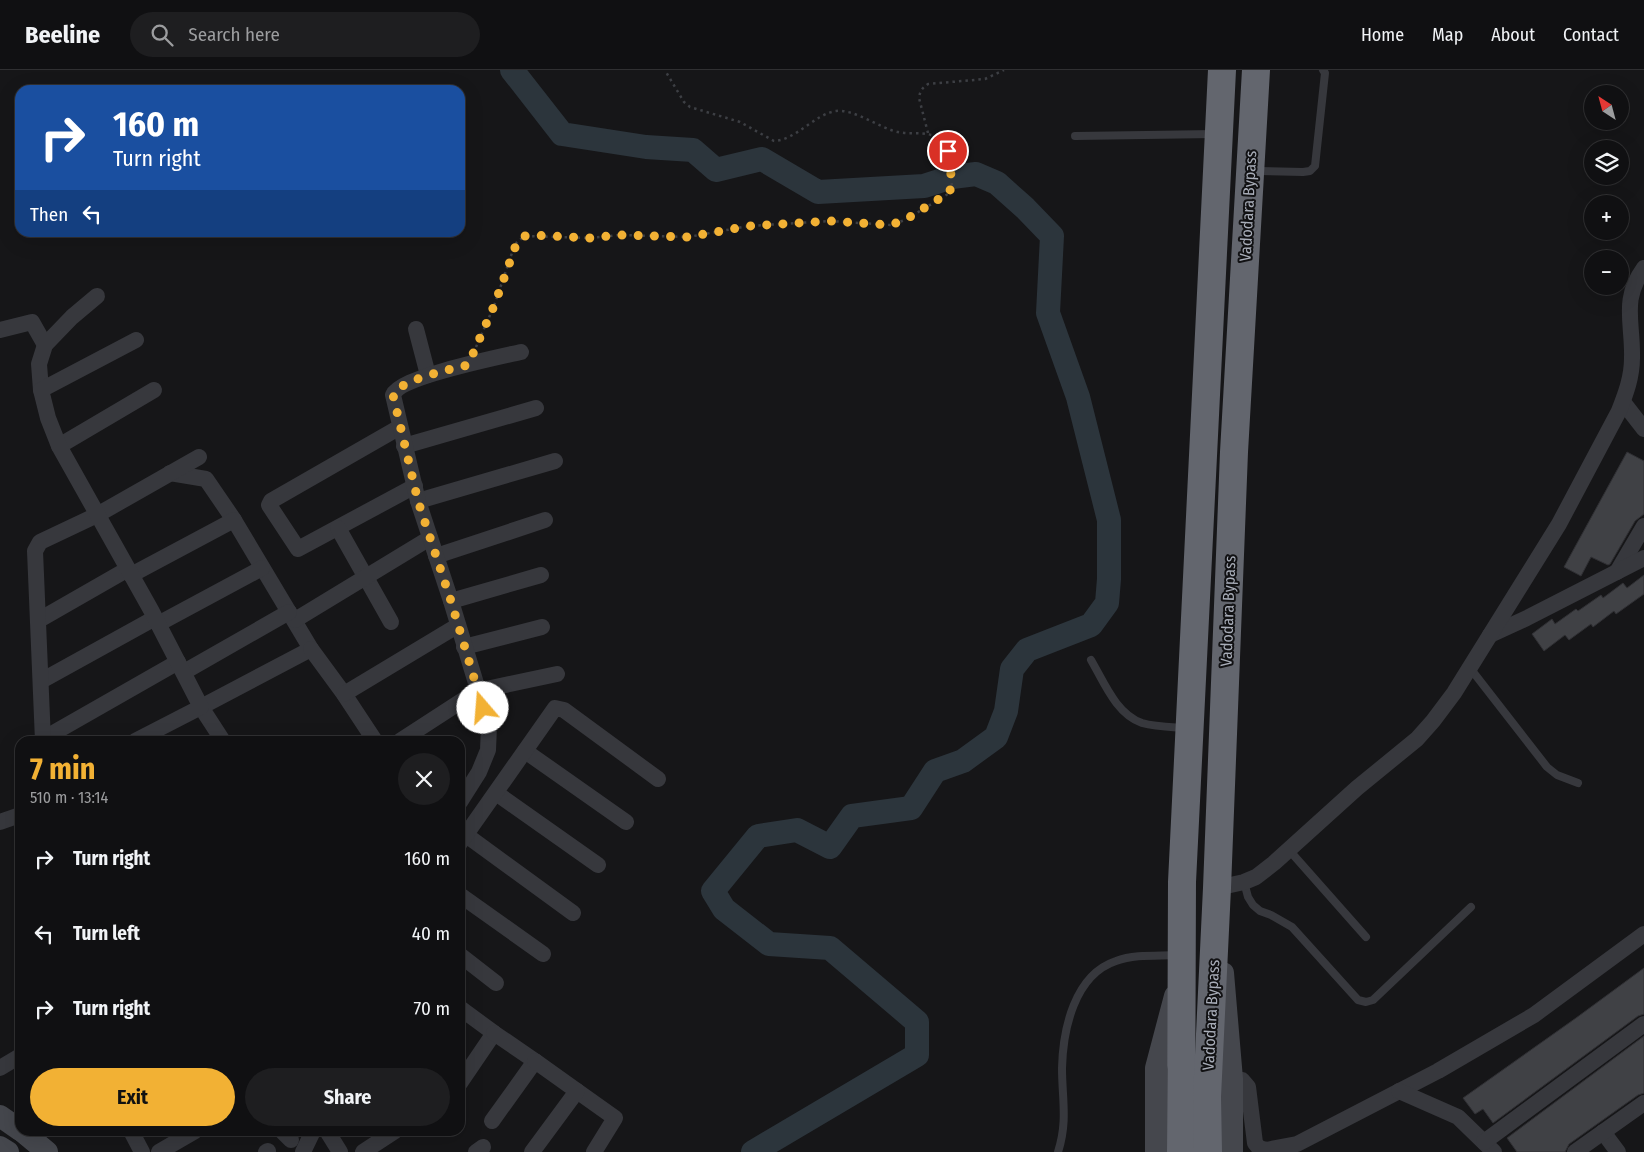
<!DOCTYPE html>
<html lang="en">
<head>
<meta charset="utf-8">
<style>
	body { margin:0; font-family:"Fira Sans Condensed",sans-serif; background:#1e1e20; color:#f1f3f6; height:100vh; display:flex; flex-direction:column; font-size:19px; white-space:nowrap }
	* { box-sizing:border-box; margin:0 }
	p { font-size:16px; color:#9c9d9f }
	.icon { flex:none; width:28px; height:28px; fill:none; stroke:currentColor; stroke-width:2; stroke-linecap:round; stroke-linejoin:round }
	.map { position:relative; flex:1; overflow:hidden }
	.sheet { position:absolute; left:15px; top:666px; width:450px; height:400px; display:flex; flex-direction:column; background:#101012; border-radius:15px; box-shadow:0 5px 20px #0002,0 0 0 1px #303032 }
	.sheet>* { flex:none }
	.hud { position:absolute; left:15px; top:15px; width:450px; height:152px; border-radius:15px; box-shadow:0 5px 20px #0002,0 0 0 1px #303032; background:#1a4fa0; color:#fff; overflow:hidden }
	.needle { width:32px; rotate:324deg }
	.tools { position:absolute; left:1584px; top:15px; display:grid; gap:10px }
	.tools a { display:grid; place-items:center; width:45px; height:45px; border-radius:50%; background:#101012; box-shadow:0 5px 20px #0002,0 0 0 1px #303032; font-size:25px }
	.pin { position:absolute; display:grid; place-items:center; width:42px; height:42px; color:#fff; margin:-21px; border:2px solid #fff; border-radius:50%; box-shadow:0 1px 5px #0007 }
	.me { position:absolute; width:55px; margin:-28px; rotate:342deg; stroke-linejoin:round; filter:drop-shadow(0 0 4px #0008) }
	.turn { display:flex; align-items:center; gap:18px; height:105px; padding:0 15px; font-size:22px }
	.turn .icon { width:65px; height:65px; stroke-width:2.5 }
	.turn b { display:block; font-size:35px; line-height:42px }
	.then { display:flex; align-items:center; height:48px; padding:0 15px; background:#0003; gap:10px; font-size:19px }
	.round { display:grid; place-items:center; flex:none; width:52px; height:52px; border-radius:26px; background:#1e1e20 }
	.overview { display:flex; align-items:center; justify-content:space-between; height:85px; padding:0 15px }
	h1 { font-size:30px; font-weight:700; line-height:38px; color:#f2b134 }
	.cta { display:flex; gap:10px; margin-top:auto; padding:10px 15px }
	.cta a { flex:1; height:58px; border-radius:30px; background:#f2b134; color:#111; font-size:20px; font-weight:700; line-height:58px; text-align:center }
	.cta a+a { background:#1e1e20; color:#f1f3f6 }
	ul { padding:0; list-style:none }
	li { display:flex; align-items:center; gap:15px; height:75px; padding:0 15px }
	li div { flex:1 }
	li b { display:block; font-size:19px }
	li em { font-style:normal }
	header { display:flex; align-items:center; gap:30px; box-sizing:border-box; height:70px; padding:0 25px; background:#101012; border-bottom:1px solid #303032 }
	header strong { font-size:24px }
	nav { display:flex; gap:28px; margin-inline-start:auto; font-size:18px }
	.search { width:350px; height:45px; background:#1e1e20; display:flex; align-items:center; gap:12px; box-sizing:border-box; padding:0 18px; border-radius:28px; color:#9c9d9f; font-size:19px }
	.map>svg:first-child { display:block }
</style>
</head>
<body>
<header>
<strong>Beeline</strong>
<div class="search"><svg class="icon" aria-label="search" viewBox="0 0 24 24"><circle cx="10" cy="10" r="6"/><path d="M15 15l6 6"/></svg>Search here</div>
<nav><a>Home</a><a>Map</a><a>About</a><a>Contact</a></nav>
</header>
<div class="map">
<svg width="1644" height="1082" viewBox="0 0 1644 1082">
	<rect width="100%" height="100%" fill="#161618"/>
	<g fill="none" stroke-linecap="round" stroke-linejoin="round">
		<!-- river -->
		<path stroke="#2c353c" stroke-width="24" d="M512 0 562 64 646 77 693 80 716 100 762 89 818 122 924 116 952 107 976 104 997 113 1025 138 1052 166 1048 243 1078 327 1109 450V509L1107 533 1091 555 1027 580 1012 599 1006 641 996 667 963 691 935 701 911 738 852 746 830 777 797 760 758 766 713 821 724 839 769 874 830 878 917 952V985L753 1082"/>
	</g>
	<!-- building -->
	<g fill="#404145" stroke="#303034">
		<path d="M1627 382 1644 391V444L1635 451 1610 494 1608 495 1591 487 1581 506 1564 497Z"/>
		<path d="M1644 505V524L1616 544 1614 541 1593 557 1591 554 1569 570 1565 565 1544 581 1532 564 1552 549 1555 554 1576 539 1578 541 1601 525 1603 528 1623 513 1627 518Z"/>
		<path d="M1644 898V944L1638 946 1493 1053 1483 1039 1475 1044 1463 1028 1576 948Z"/>
		<path d="M1644 966V1023L1638 1025 1569 1074 1565 1082H1517L1507 1068Z"/>
	</g>
	<g fill="none" stroke-linecap="round" stroke-linejoin="round">
		<!-- path -->
		<g stroke="#3d3f44" stroke-width="2.5" stroke-dasharray="2.5 4" stroke-linecap="butt">
			<path d="M928 63 919 28C920 21 922 18 928 14L985 9 1004 0"/>
			<path d="M476 277 494 236 514 177 517 172 525 166 590 168 619 165 688 167 749 156 830 151 890 155 905 150 948 124 952 119C951 105 953 86 944 74 931 58 915 66 898 62 879 58 855 39 836 41 815 44 796 70 774 71L740 52 690 37 684 32 666 2"/>
		</g>
		<!-- lane -->
		<g stroke="#37383d" stroke-width="8">
			<path d="M1075 66 1215 64"/>
			<path d="M1256 101 1303 102 1310 101 1315 96 1325 3 1323 0"/>
			<path d="M1091 590C1104 612 1116 644 1142 653 1156 657 1171 657 1185 658"/>
			<path d="M1470 598 1547 697 1557 705 1578 713"/>
			<path d="M1289 780 1366 867"/>
			<path d="M1244 812 1248 827 1253 835 1260 841 1271 845 1292 857 1358 930 1366 932 1373 930 1471 837"/>
			<path d="M1058 1082C1068 1051 1062 1029 1062 998 1063 960 1074 905 1116 891 1135 884 1157 886 1177 885"/>
		</g>
		<!-- street -->
		<g stroke="#37383d" stroke-width="16">
			<path d="M416 259 428 305"/>
			<path d="M0 260 32 252 45 275"/>
			<path d="M41 320 39 294 45 275 72 247 97 226"/>
			<path d="M1623 332 1644 359"/>
			<path d="M400 357 271 431 269 435 298 479 415 416"/>
			<path d="M59 376 154 320"/>
			<path d="M404 376 536 338"/>
			<path d="M170 403 206 409 234 450"/>
			<path d="M418 431 555 391"/>
			<path d="M338 458 391 552"/>
			<path d="M436 486 545 450"/>
			<path d="M1617 502 1644 456"/>
			<path d="M131 505 234 450 311 579 201 637 223 671"/>
			<path d="M451 531 541 505"/>
			<path d="M39 550 128 499"/>
			<path d="M295 550 430 468"/>
			<path d="M158 554 262 498"/>
			<path d="M1490 565 1527 548 1644 488"/>
			<path d="M464 577 542 557"/>
			<path d="M311 579 344 624 375 671"/>
			<path d="M184 602 289 542"/>
			<path d="M41 611 155 548"/>
			<path d="M344 624 457 556"/>
			<path d="M43 669 178 592"/>
			<path d="M43 671 35 481 40 472 97 445 199 387"/>
			<path d="M135 671 201 637 151 540 59 376 48 348 41 320 136 270"/>
			<path d="M400 671 477 621 557 604"/>
			<path d="M525 681 626 752"/>
			<path d="M496 723 598 795"/>
			<path d="M460 732 479 702 488 680 489 656 451 531 418 431 393 325C400 307 499 287 521 282"/>
			<path d="M0 752 20 745"/>
			<path d="M466 765 573 843"/>
			<path d="M460 773 555 638 564 640 658 709"/>
			<path d="M1217 818 1244 812 1256 807 1274 793 1357 718 1417 669 1433 651 1454 623 1559 454 1619 341C1626 323 1632 307 1632 288 1633 252 1621 230 1644 198"/>
			<path d="M460 825 543 884"/>
			<path d="M460 885 496 913"/>
			<path d="M460 938 494 963 460 1013"/>
			<path d="M0 998 20 986"/>
			<path d="M1232 1009 1242 1010 1248 1017 1255 1073 1259 1078 1266 1080 1297 1074 1438 1001 1534 945 1644 864"/>
			<path d="M577 1021 615 1048 594 1082"/>
			<path d="M1399 1021 1458 1047 1494 1082"/>
			<path d="M492 1051 535 991 494 963"/>
			<path d="M131 1061 142 1082"/>
			<path d="M282 1061 291 1070"/>
			<path d="M327 1061 340 1082"/>
			<path d="M1603 1062 1618 1082"/>
			<path d="M1484 1072 1644 954"/>
			<path d="M159 1082 195 1061"/>
			<path d="M266 1082 268 1081"/>
			<path d="M303 1082 313 1061"/>
			<path d="M363 1082 395 1061"/>
			<path d="M476 1082 483 1077"/>
			<path d="M532 1082 577 1021 535 991"/>
			<path d="M1575 1082 1644 1033"/>
		</g>
		<!-- secondary -->
		<g stroke="#45474d" stroke-width="22">
			<path d="M1223 903 1232 1009V1082"/>
			<path d="M0 1046 20 1060"/>
			<path d="M22 1061 47 1082"/>
			<path d="M0 1077 8 1082"/>
			<path d="M1156 1082V998L1175 926"/>
		</g>
		<!-- highway -->
		<g stroke="#63666e" stroke-width="28">
			<path d="M1181 1082 1182 812 1222 0"/>
			<path d="M1208 1082 1207 1027 1217 818 1234 382 1256 0"/>
		</g>
	</g>
	<g fill="none" stroke-linecap="round" stroke-linejoin="round">
		<!-- route -->
		<path stroke="#f2b134" stroke-width="9" stroke-dasharray="0 16.2" d="M483 638 451 531 418 431 393 325C399 310 452 299 468 295L494 236 517 172 525 166 530 165 590 168 619 165 688 167 749 156 814 152 830 151 890 155 905 150 950 122 951 105 948 81"/>
	</g>
	<g text-anchor="middle" dominant-baseline="central" stroke-width="4" stroke-linejoin="round" paint-order="stroke">
		<!-- street labels -->
		<g font-size="16" fill="#a8adb8" stroke="#111113">
			<text transform="translate(1248 136) rotate(-87)">Vadodara Bypass</text>
			<text transform="translate(1228 541) rotate(-88)">Vadodara Bypass</text>
			<text transform="translate(1211 945) rotate(-87)">Vadodara Bypass</text>
		</g>
	</g>
</svg>
<div class="tools">
<a><svg class="needle" viewBox="-14 -14 28 28"><path d="M0-13l5 13h-10z" fill="#e53935"/><path d="M0 13l5-13h-10z" fill="#9c9d9f"/></svg></a>
<a><svg class="icon" aria-label="layers" viewBox="0 0 24 24"><path d="M12 4l9 5-9 5-9-5zM3 14l9 5 9-5"/></svg></a>
<a>+</a>
<a>−</a>
</div>
<div class="pin" style="left:948px;top:81px;background:#d93025"><svg class="icon" aria-label="arrive" viewBox="0 0 24 24"><path d="M6 21V4h12l-3 4 3 4H6"/></svg></div>
<svg class="me" style="left:483px;top:638px" viewBox="-20 -20 40 40"><circle r="19" fill="#fff"/><path d="M0-13L10 11 0 6-10 11z" fill="#f2b134"/></svg>
<div class="hud">
<div class="turn"><svg class="icon" aria-label="right" viewBox="0 0 24 24"><path d="M7 20v-9h11M14 6l5 5-5 5"/></svg><div><b>160 m</b>Turn right</div></div>
<div class="then">Then<svg class="icon" aria-label="left" viewBox="0 0 24 24"><path d="M17 20v-9H6M10 6l-5 5 5 5"/></svg></div>
</div>
<section class="sheet">
<div class="overview"><div><h1>7 min</h1><p>510 m · 13:14</p></div><a class="round"><svg class="icon" aria-label="close" viewBox="0 0 24 24"><path d="M6 6l12 12M18 6L6 18"/></svg></a></div>
<ul>
<li><svg class="icon" aria-label="right" viewBox="0 0 24 24"><path d="M7 20v-9h11M14 6l5 5-5 5"/></svg><div><b>Turn right</b></div><em>160 m</em></li>
<li><svg class="icon" aria-label="left" viewBox="0 0 24 24"><path d="M17 20v-9H6M10 6l-5 5 5 5"/></svg><div><b>Turn left</b></div><em>40 m</em></li>
<li><svg class="icon" aria-label="right" viewBox="0 0 24 24"><path d="M7 20v-9h11M14 6l5 5-5 5"/></svg><div><b>Turn right</b></div><em>70 m</em></li>
</ul>
<div class="cta"><a>Exit</a><a>Share</a></div>
</section>
</div>
</body>
</html>
